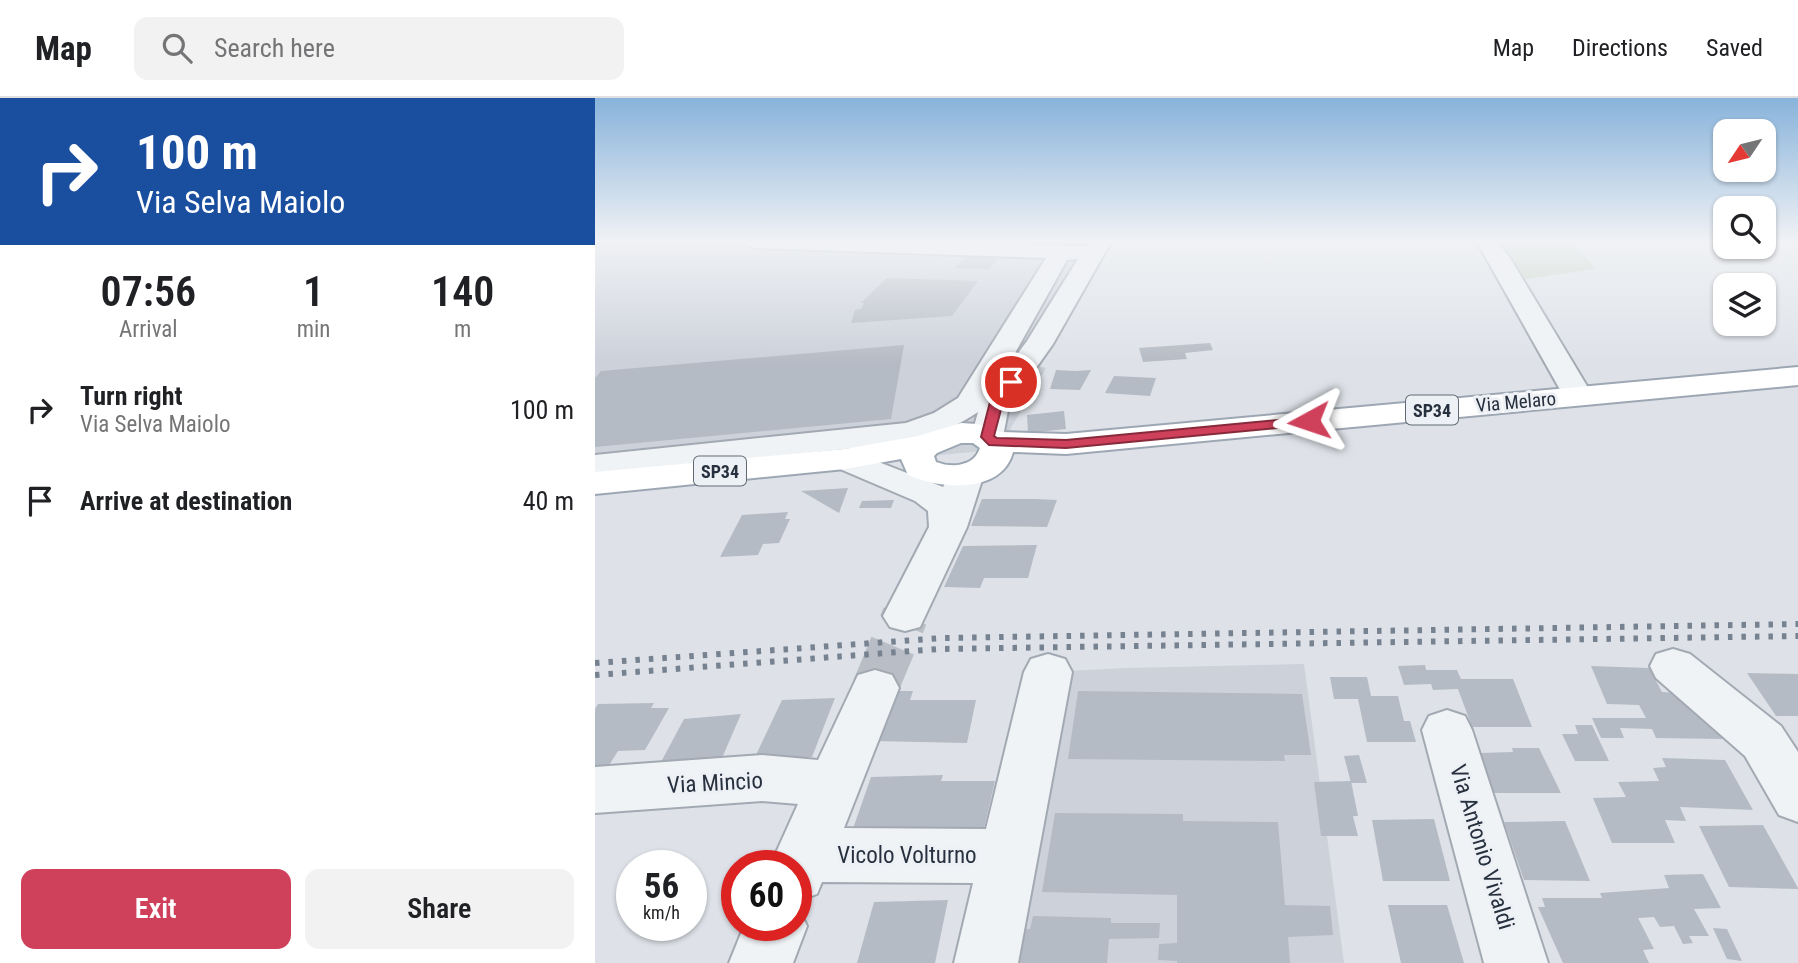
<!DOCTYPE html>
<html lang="en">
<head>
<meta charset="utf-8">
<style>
	body { margin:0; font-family:"Roboto Condensed",sans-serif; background:#f2f2f2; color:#202124; height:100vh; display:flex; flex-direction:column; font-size:26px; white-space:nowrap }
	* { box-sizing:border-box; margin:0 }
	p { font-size:23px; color:#757577 }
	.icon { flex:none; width:38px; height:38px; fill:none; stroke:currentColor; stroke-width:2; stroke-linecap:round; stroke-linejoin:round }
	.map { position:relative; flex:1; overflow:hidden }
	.details { display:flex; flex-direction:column; background:#fff; width:595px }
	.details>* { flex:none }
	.hud { background:#1a4fa0; color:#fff; overflow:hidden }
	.needle { width:46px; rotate:235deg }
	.buttons { position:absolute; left:1118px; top:21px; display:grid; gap:14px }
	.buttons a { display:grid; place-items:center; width:63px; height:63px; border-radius:14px; background:#fff; box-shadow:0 2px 5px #0004; font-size:35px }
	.speed { position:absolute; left:21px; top:752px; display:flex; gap:14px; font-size:35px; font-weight:700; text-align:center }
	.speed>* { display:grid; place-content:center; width:91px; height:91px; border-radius:50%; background:#fff; box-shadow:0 2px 5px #0004; line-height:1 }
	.speed small { font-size:18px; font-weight:400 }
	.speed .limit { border:10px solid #d22; background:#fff; color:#111 }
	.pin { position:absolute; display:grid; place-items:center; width:60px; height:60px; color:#fff; margin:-30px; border:4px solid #fff; border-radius:50%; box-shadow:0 2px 7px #0007 }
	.me { position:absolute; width:77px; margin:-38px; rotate:265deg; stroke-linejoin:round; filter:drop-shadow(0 0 5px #0008) }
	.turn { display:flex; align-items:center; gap:24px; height:147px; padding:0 21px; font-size:32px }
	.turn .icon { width:91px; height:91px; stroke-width:2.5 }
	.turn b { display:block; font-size:49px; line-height:60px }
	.eta { display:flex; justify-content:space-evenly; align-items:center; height:119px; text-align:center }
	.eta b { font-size:42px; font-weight:600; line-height:49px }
	.action { display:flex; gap:14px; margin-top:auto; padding:14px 21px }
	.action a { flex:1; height:80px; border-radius:14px; background:#cf405b; color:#fff; font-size:28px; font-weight:600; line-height:80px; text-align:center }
	.action a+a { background:#f2f2f2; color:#202124 }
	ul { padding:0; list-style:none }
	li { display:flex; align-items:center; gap:21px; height:91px; padding:0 21px }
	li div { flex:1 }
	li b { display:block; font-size:26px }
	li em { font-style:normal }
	header { display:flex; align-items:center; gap:42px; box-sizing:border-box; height:98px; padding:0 35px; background:#fff; border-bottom:2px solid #e0e0e0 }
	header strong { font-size:33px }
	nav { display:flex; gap:38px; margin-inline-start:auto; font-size:24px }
	.search { width:490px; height:63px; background:#f2f2f2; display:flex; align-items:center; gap:18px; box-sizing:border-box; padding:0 24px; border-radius:14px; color:#757577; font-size:26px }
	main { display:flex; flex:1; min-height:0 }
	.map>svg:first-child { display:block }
</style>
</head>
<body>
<header>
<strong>Map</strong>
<div class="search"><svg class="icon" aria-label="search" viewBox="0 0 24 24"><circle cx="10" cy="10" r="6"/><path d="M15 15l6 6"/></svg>Search here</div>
<nav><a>Map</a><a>Directions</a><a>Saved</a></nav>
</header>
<main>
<section class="details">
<div class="hud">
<div class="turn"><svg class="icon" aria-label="right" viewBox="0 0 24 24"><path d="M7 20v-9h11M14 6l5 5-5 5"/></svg><div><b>100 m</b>Via Selva Maiolo</div></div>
</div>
<div class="eta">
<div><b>07:56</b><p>Arrival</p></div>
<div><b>1</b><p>min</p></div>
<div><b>140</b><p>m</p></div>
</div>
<ul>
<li><svg class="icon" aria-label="right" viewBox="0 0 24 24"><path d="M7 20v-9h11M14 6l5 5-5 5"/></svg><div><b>Turn right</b><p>Via Selva Maiolo</p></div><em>100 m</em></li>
<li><svg class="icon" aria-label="arrive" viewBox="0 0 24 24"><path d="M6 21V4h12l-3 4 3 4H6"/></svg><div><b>Arrive at destination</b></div><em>40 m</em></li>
</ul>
<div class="action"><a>Exit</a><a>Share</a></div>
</section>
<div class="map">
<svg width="1203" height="865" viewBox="0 0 1203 865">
	<rect width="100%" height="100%" fill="#dee2e8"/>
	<!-- built -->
	<g fill="#ccd1da">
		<path d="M0 144H501L442 268 451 270 410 340 411 351 0 388Z"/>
		<path d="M709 566 749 865H368L434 575 530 570Z"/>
	</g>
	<!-- green -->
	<path fill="#c4d2bf" d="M882 144H978L1001 171 909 184Z"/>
	<!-- building -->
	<g fill="#b5bbc4">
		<path d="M373 156 405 157 394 171 360 170Z"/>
		<path d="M292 180 383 183 357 218 256 225 260 212 266 211 269 205H266Z"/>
		<path d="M615 245 618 252 590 255 592 261 548 264 544 250Z"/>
		<path d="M309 247 296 321 0 349V280L6 273Z"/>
		<path d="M461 272 481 273 496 272 485 292 455 291Z"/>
		<path d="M519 278 561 280 555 298 510 295Z"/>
		<path d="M469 313 471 331 433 335 432 317Z"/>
		<path d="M253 390 244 415 206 393Z"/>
		<path d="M387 401H441L462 402 452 429 376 428Z"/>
		<path d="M299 402 296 410H264L267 403Z"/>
		<path d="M193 414 190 421H195L184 445 168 446 163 457 125 459 147 417Z"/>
		<path d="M442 447 433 480H389L385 490 349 489 368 448Z"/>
		<path d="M830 567 831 572H862L866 581H918L937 629H877L863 591 838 592 836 586 809 587 803 568Z"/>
		<path d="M996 568 1054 570 1067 594 1102 596 1128 641 1061 640 1057 631 1025 630 1029 640H1006L997 620H1051L1044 607 1012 606Z"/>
		<path d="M1152 575 1203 576V618H1181Z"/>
		<path d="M735 579H772L776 598H803L809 623H815L821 644H772L763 601H739Z"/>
		<path d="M296 593H318L315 602H381L372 645 277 643Z"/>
		<path d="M483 593 707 596 716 657H689L690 663 473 661Z"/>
		<path d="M240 600 217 659H160L187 602Z"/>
		<path d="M59 605 56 610H74L50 652 23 653 11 672H0V611L3 606Z"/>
		<path d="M146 616 121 674 58 679 89 621Z"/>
		<path d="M980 627H997L1014 663H980L967 636H983Z"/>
		<path d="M917 650H944L966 695H898L884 655 918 654Z"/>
		<path d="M764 657 772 685H756L749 658Z"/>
		<path d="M1067 660 1130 662 1158 712 1085 709 1091 723 1070 722 1080 745H1017L998 700 1031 699 1023 684 1064 683 1058 670 1071 669Z"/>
		<path d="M348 677 346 683H400L386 743 253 745 276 679Z"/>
		<path d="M756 683 763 718H758L763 738H726L719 684Z"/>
		<path d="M460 715 588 716V723L683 724 690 807 735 808 738 837 693 839 695 865H582V863L563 862 564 846 582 845V797L447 794Z"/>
		<path d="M839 721 855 783H788L777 722Z"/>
		<path d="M970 723 995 783 929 782 909 724Z"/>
		<path d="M1168 727 1203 790V791L1134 789 1104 728Z"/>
		<path d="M1108 776 1126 810 1099 811 1114 838H1094L1098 845 1088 846 1079 828 1065 829 1059 819 1043 820 1059 851 1048 852 1054 865H968L943 809H950L947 800H1007L1005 795 1074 790 1069 777Z"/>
		<path d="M353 802 340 865H262L279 804Z"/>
		<path d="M793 807H852L869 865H806Z"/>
		<path d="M438 818 516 820V825H565L564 840 514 841 512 865H424L430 831H435Z"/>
		<path d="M1118 830 1132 831 1147 863 1132 861Z"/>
	</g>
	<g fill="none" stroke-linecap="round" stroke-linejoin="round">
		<!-- minor-tunnel -->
		<path stroke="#b9bec6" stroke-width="46" stroke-dasharray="46 23" stroke-linecap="butt" d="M280 590 310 518"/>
		<defs>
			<g id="minor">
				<path d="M150 144H353L484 148H492L495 144H516L458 246 419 301 415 302 408 339 404 346 392 349 380 346 376 339 383 314C342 342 299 346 250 351L348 389 359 369 371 365 383 369 389 376 372 429 325 529 310 533 295 529 288 518 334 429 333 413 320 403 238 368 233 361 238 354 250 351 0 377V357L311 325 339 315 363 300 451 160 161 150 154 148ZM483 161 432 243 411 271 472 162Z"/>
				<path d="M882 144H902L915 160 998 298 994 304 983 307 972 304Z"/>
				<path d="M1078 551 1095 556 1186 628 1203 654V724L1184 717 1150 658 1061 580 1055 568 1061 556Z"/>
				<path d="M453 556 470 561 477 574 423 865H359L378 785 227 784 222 796 201 804V768H175L203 706 167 703 0 715V669L167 657 223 662 263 577 280 572 297 577 304 590 249 730 391 731 429 574 436 561Z"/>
				<path d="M852 612 870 618 877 632 953 865H889L827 632 834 618Z"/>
				<path d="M201 805 212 828 198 865H134L149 828H201Z"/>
			</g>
			<path id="major" d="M1203 269V287L471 356 418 354C407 397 343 391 313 377L306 361 250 371 0 396V374L250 351 323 338 366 325 382 326 406 334 471 336ZM366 345H378L385 350C379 369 357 370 341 364L339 358 342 355Z"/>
		</defs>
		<!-- minor casing -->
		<use href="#minor" stroke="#a3a9b2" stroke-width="4"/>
		<!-- major casing -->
		<use href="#major" stroke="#9da7b3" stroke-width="4"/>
		<!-- minor -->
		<use href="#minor" fill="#f0f3f6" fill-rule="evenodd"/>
		<!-- major -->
		<use href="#major" fill="#fff" fill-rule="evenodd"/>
		<!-- rail -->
		<g stroke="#778291" stroke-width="6" stroke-dasharray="4.5 9" stroke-linecap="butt">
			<path d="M0 565 348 540 1203 526"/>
			<path d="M0 577 344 551 1203 538"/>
		</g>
	</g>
	<!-- sky -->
	<linearGradient id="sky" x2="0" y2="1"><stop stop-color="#88b3db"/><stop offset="0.54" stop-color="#f0f2f5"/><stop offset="1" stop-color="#f0f2f5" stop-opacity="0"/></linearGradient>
	<rect width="1203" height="265" fill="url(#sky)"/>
	<!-- route -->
	<path fill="#cf405b" stroke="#872a3b" stroke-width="2" d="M416 281 422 284 408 304 399 338 402 340 471 342 714 319 720 323 714 327 471 350 394 347 386 339 395 304 411 282Z"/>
	<g text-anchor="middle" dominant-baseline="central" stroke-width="6" stroke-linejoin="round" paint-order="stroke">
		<!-- shield labels -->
		<g fill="#edf1f5" stroke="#626a75" stroke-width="2">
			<rect x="811" y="297.5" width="52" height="29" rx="5"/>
			<rect x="99" y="358.5" width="52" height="29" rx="5"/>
		</g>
		<g font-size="18" font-weight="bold" fill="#27303e">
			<text x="837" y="312">SP34</text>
			<text x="125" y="373">SP34</text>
		</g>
		<!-- street labels -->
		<g font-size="19" fill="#27303e" stroke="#edf1f5">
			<text transform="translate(921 304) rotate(-5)">Via Melaro</text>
		</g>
		<!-- near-street labels -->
		<g font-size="23" fill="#27303e" stroke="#edf1f5">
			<text transform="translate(120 685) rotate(-3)">Via Mincio</text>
			<text transform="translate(887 749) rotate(73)">Via Antonio Vivaldi</text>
			<text x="312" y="757">Vicolo Volturno</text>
		</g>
	</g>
</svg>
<div class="buttons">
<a><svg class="needle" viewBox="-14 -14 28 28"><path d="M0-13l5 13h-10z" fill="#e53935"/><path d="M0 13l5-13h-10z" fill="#757577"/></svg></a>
<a><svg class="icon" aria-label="search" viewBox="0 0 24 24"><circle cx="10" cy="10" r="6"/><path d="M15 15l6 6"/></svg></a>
<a><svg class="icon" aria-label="layers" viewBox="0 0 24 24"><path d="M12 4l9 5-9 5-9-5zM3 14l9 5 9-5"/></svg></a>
</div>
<div class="speed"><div>56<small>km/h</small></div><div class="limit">60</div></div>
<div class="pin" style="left:416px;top:284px;background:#d93025"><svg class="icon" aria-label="arrive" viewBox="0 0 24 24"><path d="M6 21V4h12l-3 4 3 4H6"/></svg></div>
<svg class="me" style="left:714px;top:323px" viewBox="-20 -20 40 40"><path d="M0-17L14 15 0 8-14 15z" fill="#cf405b" stroke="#fff" stroke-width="4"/></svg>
</div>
</main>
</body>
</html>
